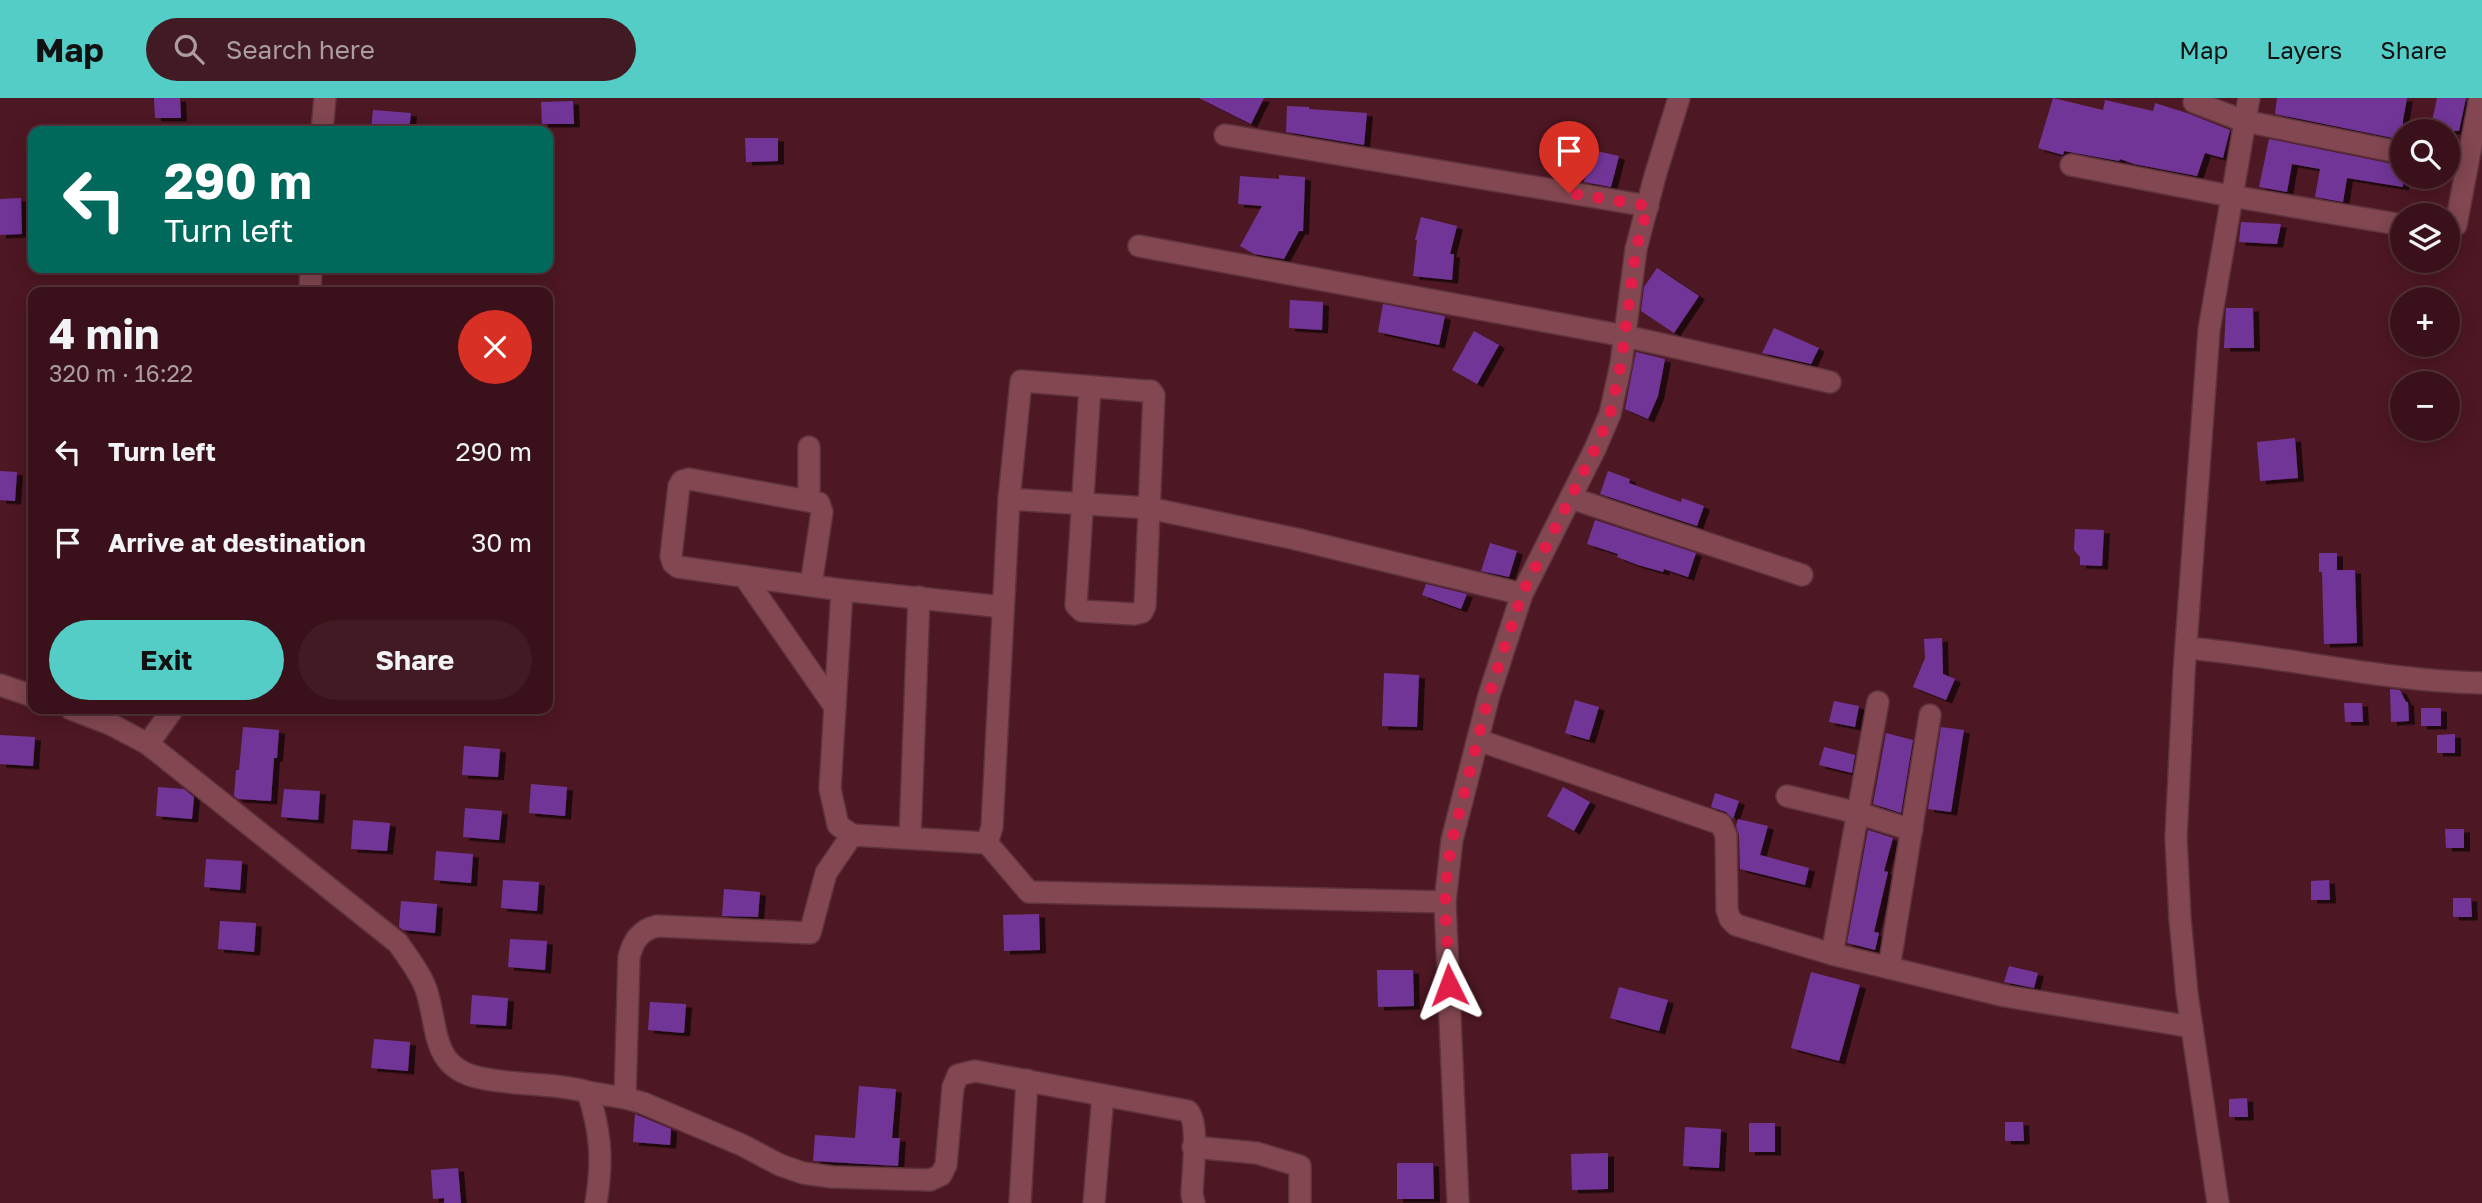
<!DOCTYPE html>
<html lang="en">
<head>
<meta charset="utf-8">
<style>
	body { margin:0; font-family:"Golos Text",sans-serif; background:#411a23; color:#f1f3f6; height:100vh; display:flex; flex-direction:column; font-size:26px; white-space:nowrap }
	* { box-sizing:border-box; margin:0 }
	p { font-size:23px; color:#ab9da2 }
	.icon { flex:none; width:38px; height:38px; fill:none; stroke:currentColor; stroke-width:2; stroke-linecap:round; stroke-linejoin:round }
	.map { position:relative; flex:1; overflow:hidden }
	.details { position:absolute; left:28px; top:189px; width:525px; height:427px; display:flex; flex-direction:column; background:#3a111a; border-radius:14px; box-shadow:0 4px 18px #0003,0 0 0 2px #543139 }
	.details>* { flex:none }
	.guide { position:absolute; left:28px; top:28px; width:525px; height:147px; border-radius:14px; box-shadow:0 4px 18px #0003,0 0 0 2px #543139; background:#00695c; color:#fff; overflow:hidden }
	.controls { position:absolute; left:2390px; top:21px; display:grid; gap:14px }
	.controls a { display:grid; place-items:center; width:70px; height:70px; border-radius:50%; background:#3a111a; box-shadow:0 4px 18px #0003,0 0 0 2px #543139; font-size:35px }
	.pin { position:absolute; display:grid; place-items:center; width:60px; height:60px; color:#fff; margin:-72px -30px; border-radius:50% 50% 50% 0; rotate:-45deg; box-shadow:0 0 7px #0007 }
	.pin .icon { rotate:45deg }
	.me { position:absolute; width:77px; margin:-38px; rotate:357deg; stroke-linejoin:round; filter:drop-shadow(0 0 5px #0008) }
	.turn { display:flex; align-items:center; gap:24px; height:147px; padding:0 21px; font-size:32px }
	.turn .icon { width:91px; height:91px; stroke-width:2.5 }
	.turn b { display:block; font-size:49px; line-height:60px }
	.round { display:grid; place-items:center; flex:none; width:74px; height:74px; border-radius:37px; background:#411a23 }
	.summary { display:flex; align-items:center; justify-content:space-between; height:119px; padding:0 21px }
	h1 { font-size:42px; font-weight:700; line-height:52px }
	.primary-button { display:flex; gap:14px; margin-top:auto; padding:14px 21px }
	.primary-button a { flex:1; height:80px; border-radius:42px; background:#54cdc6; color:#111; font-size:28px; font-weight:700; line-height:80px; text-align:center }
	.primary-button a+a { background:#411a23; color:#f1f3f6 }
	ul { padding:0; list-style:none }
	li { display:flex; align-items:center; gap:21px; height:91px; padding:0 21px }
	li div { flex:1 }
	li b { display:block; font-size:26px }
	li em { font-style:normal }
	header { display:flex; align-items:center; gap:42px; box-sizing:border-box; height:98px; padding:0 35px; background:#54cdc6; color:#111 }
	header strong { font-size:33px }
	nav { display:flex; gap:38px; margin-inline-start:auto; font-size:24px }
	.search { width:490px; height:63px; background:#411a23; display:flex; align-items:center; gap:18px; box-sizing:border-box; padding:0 24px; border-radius:38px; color:#ab9da2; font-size:26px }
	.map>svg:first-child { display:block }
</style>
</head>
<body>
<header>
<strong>Map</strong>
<div class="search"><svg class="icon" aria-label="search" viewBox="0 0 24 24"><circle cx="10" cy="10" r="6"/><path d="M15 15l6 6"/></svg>Search here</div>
<nav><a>Map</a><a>Layers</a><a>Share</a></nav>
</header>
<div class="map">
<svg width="2482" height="1105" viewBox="0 0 2482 1105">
	<defs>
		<filter id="shadow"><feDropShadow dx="6" dy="3.5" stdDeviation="0" flood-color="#0009"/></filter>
	</defs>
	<rect width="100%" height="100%" fill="#4d1723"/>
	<!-- building -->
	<g fill="#713697" filter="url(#shadow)">
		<path d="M154 0H180L181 20H155Z"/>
		<path d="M1199 0H1264L1251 26Z"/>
		<path d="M2053 0 2103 12 2105 2 2153 13 2155 5 2187 15 2230 32 2223 60 2205 55 2197 78 2134 66 2120 61 2119 63 2064 53 2063 57 2038 50Z"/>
		<path d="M2277 0H2407L2403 22V42L2275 16Z"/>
		<path d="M2437 0H2466L2459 33H2430Z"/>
		<path d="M573 3 574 26H542L541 4Z"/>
		<path d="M1287 8 1309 9V11L1367 15 1364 47 1286 34Z"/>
		<path d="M373 12 411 15 409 33H371Z"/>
		<path d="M745 40H778V63L746 64Z"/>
		<path d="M2269 41 2403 68V89L2347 80 2343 104 2315 99 2320 71 2292 66 2287 94 2259 89Z"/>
		<path d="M1592 52 1619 58 1611 89 1584 84Z"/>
		<path d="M1279 77 1305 79 1303 133H1299L1284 161 1254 156 1240 148 1262 108 1238 106 1240 78 1279 81Z"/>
		<path d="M21 100 22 136 0 137V101Z"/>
		<path d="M1421 119 1457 128 1450 156H1454L1452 182 1413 178 1417 142H1415Z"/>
		<path d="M2241 124 2281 126 2277 146 2239 144Z"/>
		<path d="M1657 170 1699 198 1674 235 1641 213 1644 189Z"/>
		<path d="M1290 202 1323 204 1322 232 1289 230Z"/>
		<path d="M1383 206 1445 218 1439 247 1378 234Z"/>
		<path d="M2226 210H2253L2254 250H2224Z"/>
		<path d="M1774 230 1819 250 1811 266 1762 255Z"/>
		<path d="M1474 233 1499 247 1477 286 1452 272Z"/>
		<path d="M1636 254 1665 261 1658 298 1648 321 1625 311Z"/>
		<path d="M2295 340 2298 380 2260 383 2257 344Z"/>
		<path d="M0 373 17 374 15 403 0 402Z"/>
		<path d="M1608 373 1630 381 1629 385 1653 394 1681 404 1682 400 1704 408 1697 428 1600 396Z"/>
		<path d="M1595 422 1696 455 1688 479 1664 471 1663 474 1638 467 1617 459 1618 456 1587 446Z"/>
		<path d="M2075 431 2104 432 2102 468 2080 467V459L2074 452Z"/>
		<path d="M1490 445 1517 453 1509 479 1481 473Z"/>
		<path d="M2319 455H2337V472H2355L2357 545 2324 546 2322 474H2319Z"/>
		<path d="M1426 486 1467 496 1461 511 1422 497Z"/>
		<path d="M1942 540 1943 576 1955 581 1946 602 1913 589 1925 560 1924 541Z"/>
		<path d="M1384 575 1419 577 1417 629 1382 628Z"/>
		<path d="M2390 591 2400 592 2406 604H2408L2409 623 2391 624Z"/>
		<path d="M1575 602 1599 609 1589 642 1565 635Z"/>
		<path d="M1834 603 1859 608 1855 629 1829 624Z"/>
		<path d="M2344 605H2362L2363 624H2345Z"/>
		<rect x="2421" y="610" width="20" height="18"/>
		<path d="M243 629 279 632 277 660H274L271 703 238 701 234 698 236 672H239Z"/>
		<path d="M1941 629 1964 632 1951 714 1928 711Z"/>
		<path d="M1886 635 1913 642 1901 715 1873 706Z"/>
		<path d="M2455 636V655H2437V637Z"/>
		<path d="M0 637 35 639 33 668 0 666Z"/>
		<path d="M464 648 500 651 498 679 462 677Z"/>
		<path d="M1824 649 1855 657 1852 675 1819 667Z"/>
		<path d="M531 686 567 689 565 718 529 715Z"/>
		<path d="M158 689 184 691 194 699 192 721 156 718Z"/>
		<path d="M1563 689 1590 704 1574 733 1547 718Z"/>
		<path d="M284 691 320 693 318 722 281 719Z"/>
		<path d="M1715 695 1739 703 1733 721 1726 714 1711 709Z"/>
		<path d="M465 710 502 713 499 742 463 739Z"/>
		<path d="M1738 721 1768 728 1760 757 1809 770 1805 787 1740 771 1739 737 1736 728Z"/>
		<path d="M353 722 390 725 387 753 351 751Z"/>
		<path d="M2445 731H2464V750H2446Z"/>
		<path d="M1868 732 1893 740 1884 773 1888 774 1874 834 1879 835 1875 852 1847 845Z"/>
		<path d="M436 753 473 756 471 785 434 782Z"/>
		<path d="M206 761 242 763 240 792 204 789Z"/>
		<path d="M503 782 539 784 537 813 501 810Z"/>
		<path d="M2329 782 2330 802H2311V783Z"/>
		<path d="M724 791 760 794 758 819 722 818Z"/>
		<path d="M2453 800H2471L2472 819H2453Z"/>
		<path d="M401 803 437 806 435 835 403 832 399 829Z"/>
		<path d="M1039 816 1040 852 1004 853 1003 817Z"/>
		<path d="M220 823 256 825 254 854 218 851Z"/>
		<path d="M510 841 547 843 545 872 508 869Z"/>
		<path d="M2009 868 2038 875 2034 890 2004 884Z"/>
		<path d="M1377 872H1413L1414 908 1378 909Z"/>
		<path d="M1811 874 1860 887 1839 963 1791 950Z"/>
		<path d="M1619 889 1668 902 1659 933 1610 920Z"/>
		<path d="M472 897 508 900 506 928 470 926Z"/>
		<path d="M650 904 686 906 684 935 648 932Z"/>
		<path d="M374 941 410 944 408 973 371 970Z"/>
		<path d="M859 988 896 991 892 1040H900L898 1068 813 1063 815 1037 855 1040Z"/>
		<path d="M2247 1000 2248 1019H2229V1001Z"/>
		<path d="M635 1016 671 1031 670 1047 633 1044Z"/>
		<path d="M2005 1024H2023L2024 1043H2005Z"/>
		<rect x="1749" y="1025" width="26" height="29"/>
		<path d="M1685 1029 1721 1031 1719 1070 1683 1068Z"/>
		<path d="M1608 1055V1091L1572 1092 1571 1056Z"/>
		<path d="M1397 1065H1433L1434 1101H1397Z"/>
		<path d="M458 1070 461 1105H444V1100L433 1101 431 1072Z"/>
	</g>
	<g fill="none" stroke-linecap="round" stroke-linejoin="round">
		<defs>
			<g id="minor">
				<path d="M2194 4 2244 23 2403 55"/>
				<path d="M322 33 325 0"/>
				<path d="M1225 37 1648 108"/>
				<path d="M2071 67 2231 98 2403 127"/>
				<path d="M2448 133 2456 127 2480 0"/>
				<path d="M1139 148 1625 238 1830 284"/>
				<path d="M310 194 311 170"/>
				<path d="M1571 400 1802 477"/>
				<path d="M1009 401 1149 410 1296 441 1522 496"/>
				<path d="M809 402V349"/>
				<path d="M744 478 835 609"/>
				<path d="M811 487 822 414 819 405 689 381 682 383 679 388 671 458 673 465 678 469 842 492 1003 509"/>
				<path d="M842 492 830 691 838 727 852 737"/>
				<path d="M2186 550C2285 558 2382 583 2482 585"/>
				<path d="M0 587 33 598"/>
				<path d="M71 611 110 626 148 646 398 845C408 860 420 874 426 891 439 930 430 970 481 980 516 988 553 984 588 994 601 1035 603 1063 596 1105"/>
				<path d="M1478 642 1721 726 1726 737 1727 812 1730 821 1736 827 1832 856 2005 898 2192 929"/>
				<path d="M148 646 173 611"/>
				<path d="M1787 698 1858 715 1912 732"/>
				<path d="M910 740 919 499"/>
				<path d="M987 745 992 729 1009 401 1021 283 1146 293H1151L1154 297 1145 508 1142 514 1134 516 1082 513 1076 507 1090 289"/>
				<path d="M1832 856 1878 604"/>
				<path d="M1889 870 1930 617"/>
				<path d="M588 994 625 1000 643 1005 742 1047 780 1067 803 1075 832 1079 930 1082 941 1077 946 1067 953 989 958 977 975 973 1188 1013C1200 1026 1192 1078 1192 1097L1194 1105"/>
				<path d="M625 1000 629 859C633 843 640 832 657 828L810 835 826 775 852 737 987 745 1029 794 1445 804"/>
				<path d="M1193 1049 1257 1055 1300 1068V1105"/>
				<path d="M1020 1105 1027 982"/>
				<path d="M1094 1105 1103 997"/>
				<path d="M1458 1105 1445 804 1452 742 1489 597 1522 496 1595 351 1610 316 1621 266 1636 151 1655 78 1679 0"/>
				<path d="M2218 1105 2187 896 2180 821 2176 740 2184 574 2209 232 2249 0"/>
			</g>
		</defs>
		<!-- minor casing -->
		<use href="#minor" stroke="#5e333d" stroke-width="24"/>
		<!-- minor -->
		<use href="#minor" stroke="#824751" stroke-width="21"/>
	</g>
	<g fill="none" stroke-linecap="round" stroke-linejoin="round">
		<!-- route -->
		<path stroke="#e11d48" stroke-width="12" stroke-dasharray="0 21.6" d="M1449 887 1445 804 1447 773 1452 742 1465 692 1489 597 1522 496 1595 351 1610 316 1621 265 1636 151 1648 108 1569 95"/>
	</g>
</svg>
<div class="controls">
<a><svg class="icon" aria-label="search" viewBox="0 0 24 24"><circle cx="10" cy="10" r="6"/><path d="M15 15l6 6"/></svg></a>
<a><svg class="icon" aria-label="layers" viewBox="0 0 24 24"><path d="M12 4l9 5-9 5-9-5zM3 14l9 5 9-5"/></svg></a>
<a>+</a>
<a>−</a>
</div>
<div class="pin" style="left:1569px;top:95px;background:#d93025"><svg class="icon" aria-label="arrive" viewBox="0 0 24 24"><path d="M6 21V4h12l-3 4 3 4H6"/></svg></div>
<svg class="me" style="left:1449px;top:887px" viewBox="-20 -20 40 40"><path d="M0-17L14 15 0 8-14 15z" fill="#e11d48" stroke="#fff" stroke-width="4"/></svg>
<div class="guide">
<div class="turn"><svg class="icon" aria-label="left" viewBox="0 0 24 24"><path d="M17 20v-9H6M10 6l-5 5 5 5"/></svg><div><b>290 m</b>Turn left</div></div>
</div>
<section class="details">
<div class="summary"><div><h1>4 min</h1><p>320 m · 16:22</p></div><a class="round" style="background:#d93025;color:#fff"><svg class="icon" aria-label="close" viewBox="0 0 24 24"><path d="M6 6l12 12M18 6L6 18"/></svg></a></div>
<ul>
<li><svg class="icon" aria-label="left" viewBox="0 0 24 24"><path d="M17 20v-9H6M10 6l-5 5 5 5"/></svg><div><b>Turn left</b></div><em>290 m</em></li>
<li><svg class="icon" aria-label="arrive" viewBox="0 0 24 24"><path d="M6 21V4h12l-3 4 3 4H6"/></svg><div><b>Arrive at destination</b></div><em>30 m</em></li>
</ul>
<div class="primary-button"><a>Exit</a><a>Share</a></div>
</section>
</div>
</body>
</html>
